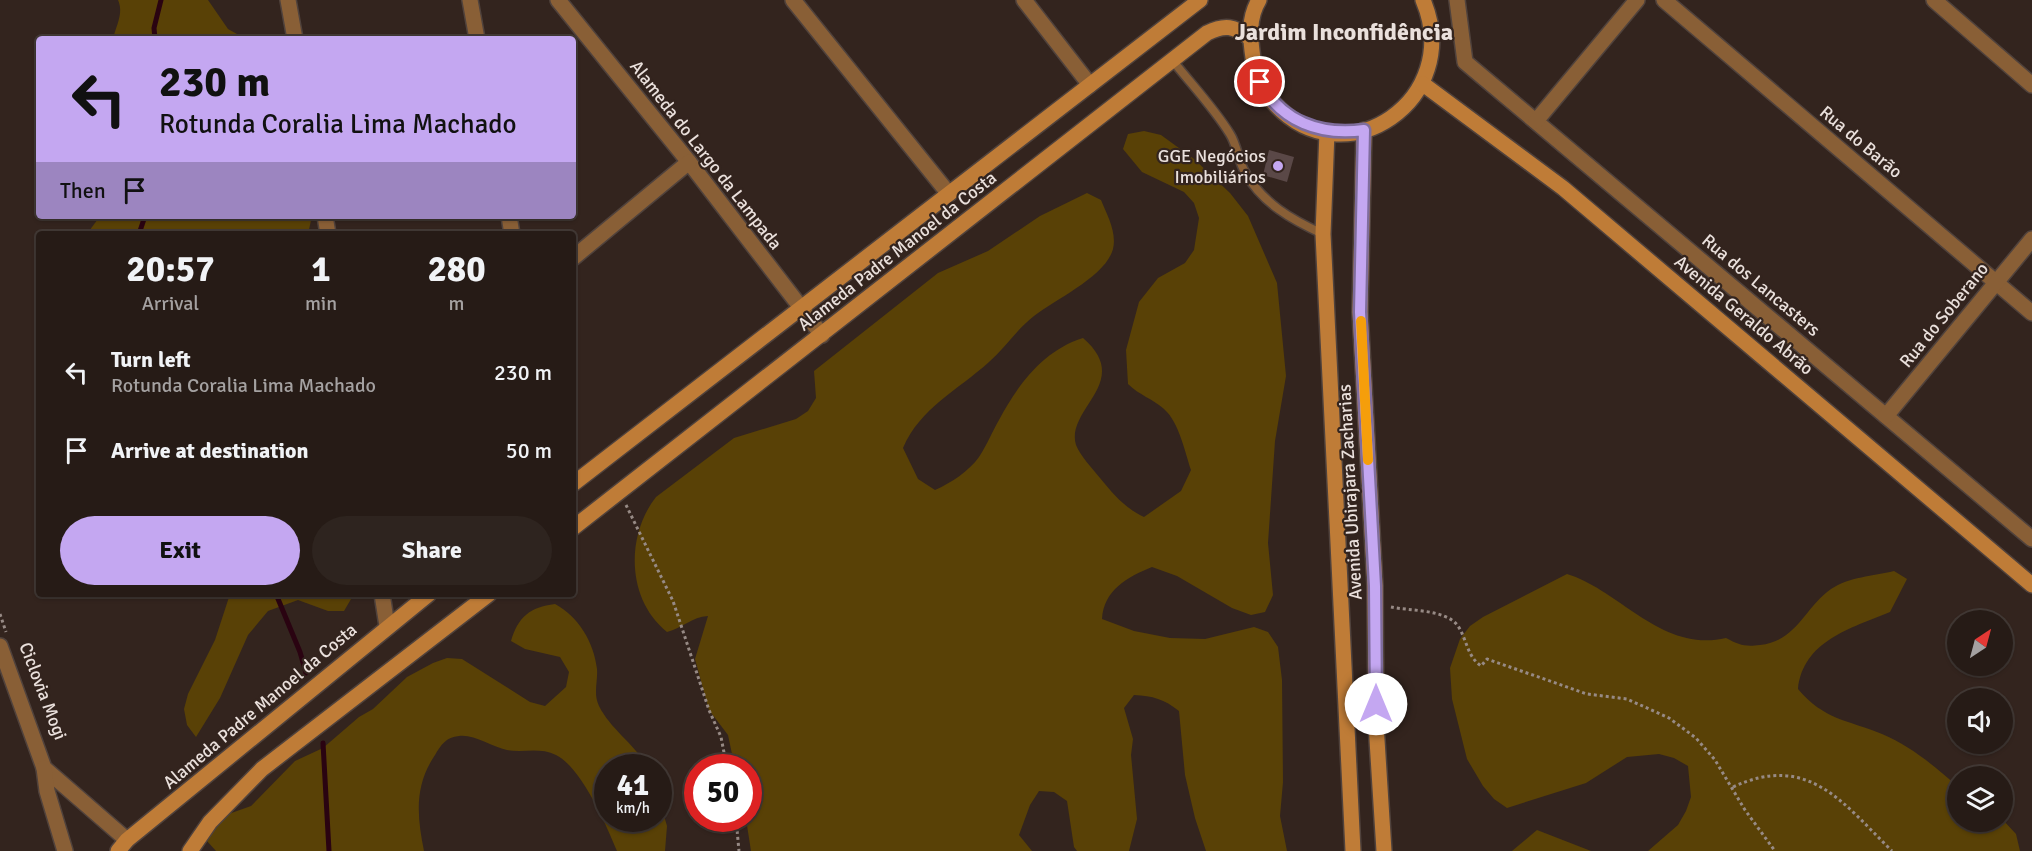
<!DOCTYPE html>
<html lang="en">
<head>
<meta charset="utf-8">
<style>
	body { margin:0; font-family:Signika,sans-serif; background:#2e241f; color:#f1f3f6; height:100vh; display:flex; flex-direction:column; font-size:22px; white-space:nowrap }
	* { box-sizing:border-box; margin:0 }
	p { font-size:20px; color:#a4a1a1 }
	.icon { flex:none; width:33px; height:33px; fill:none; stroke:currentColor; stroke-width:2; stroke-linecap:round; stroke-linejoin:round }
	.map { position:relative; flex:1; overflow:hidden }
	.sheet { position:absolute; left:36px; top:231px; width:540px; height:366px; display:flex; flex-direction:column; background:#261b16; border-radius:6px; box-shadow:0 2px 4px #0004,0 0 0 2px #423935 }
	.sheet>* { flex:none }
	.banner { position:absolute; left:36px; top:36px; width:540px; height:183px; border-radius:6px; box-shadow:0 2px 4px #0004,0 0 0 2px #423935; background:#c4a7f1; color:#111; overflow:hidden }
	.needle { width:39px; rotate:36deg }
	.buttons { position:absolute; left:1947px; top:610px; display:grid; gap:12px }
	.buttons a { display:grid; place-items:center; width:66px; height:66px; border-radius:50%; background:#261b16; box-shadow:0 2px 4px #0004,0 0 0 2px #423935; font-size:30px }
	.speed { position:absolute; left:594px; top:754px; display:flex; gap:12px; font-size:30px; font-weight:700; text-align:center }
	.speed>* { display:grid; place-content:center; width:78px; height:78px; border-radius:50%; background:#261b16; box-shadow:0 2px 4px #0004,0 0 0 2px #423935; line-height:1 }
	.speed small { font-size:15px; font-weight:400 }
	.speed .limit { border:9px solid #d22; background:#fff; color:#111 }
	.pin { position:absolute; display:grid; place-items:center; width:51px; height:51px; color:#fff; margin:-26px; border:3px solid #fff; border-radius:50%; box-shadow:0 2px 6px #0007 }
	.me { position:absolute; width:66px; margin:-33px; rotate:0deg; stroke-linejoin:round; filter:drop-shadow(0 0 4px #0008) }
	.turn { display:flex; align-items:center; gap:21px; height:126px; padding:0 24px; font-size:27px }
	.turn .icon { width:78px; height:78px; stroke-width:2.5 }
	.turn b { display:block; font-size:42px; line-height:51px }
	.then { display:flex; align-items:center; height:57px; padding:0 24px; background:#0003; gap:12px; font-size:22px }
	.eta { display:flex; justify-content:space-evenly; align-items:center; height:102px; text-align:center }
	.eta b { font-size:36px; font-weight:700; line-height:42px }
	.cta { display:flex; gap:12px; margin-top:auto; padding:12px 24px }
	.cta a { flex:1; height:69px; border-radius:36px; background:#c4a7f1; color:#111; font-size:24px; font-weight:700; line-height:69px; text-align:center }
	.cta a+a { background:#2e241f; color:#f1f3f6 }
	ul { padding:0; list-style:none }
	li { display:flex; align-items:center; gap:18px; height:78px; padding:0 24px }
	li div { flex:1 }
	li b { display:block; font-size:22px }
	li em { font-style:normal }
	.map>svg:first-child { display:block }
</style>
</head>
<body>
<div class="map">
<svg width="2032" height="851" viewBox="0 0 2032 851">
	<rect width="100%" height="100%" fill="#33241e"/>
	<!-- green -->
	<g fill="#594106">
		<path d="M118 0H208L228 29 246 39H113C116 26 124 13 118 0Z"/>
		<path d="M1144 131 1161 135 1194 159 1230 193 1248 216 1277 283 1286 376 1275 441 1268 543 1273 595 1265 612 1251 615 1232 608 1177 576 1152 567C1127 577 1104 590 1102 619L1134 631 1170 638 1205 639 1254 627 1268 632 1278 647 1282 680 1283 782 1280 816 1287 851H1206L1195 818 1185 775 1179 711C1164 699 1153 696 1134 695L1124 708 1133 739 1131 755 1137 819 1129 851H1077L1074 847 1067 801 1054 792 1039 791 1030 805 1019 835 1032 851H751L746 819H748V768H735L728 735 709 710 695 659 708 616C692 617 682 628 667 632 626 599 626 535 656 497L734 438 796 419 808 411 816 398 814 371 938 273 988 251 1040 216 1087 193 1101 200C1107 215 1117 232 1113 249 1106 276 1056 299 1034 316 1017 329 1005 348 989 362 958 390 920 408 903 448L918 479 935 490C951 483 969 471 979 457 987 445 992 432 999 420 1018 384 1044 350 1083 338 1134 382 1065 409 1076 445 1081 457 1092 468 1100 478 1114 495 1125 508 1144 517L1181 491 1191 470C1185 452 1179 422 1164 409 1153 399 1139 395 1128 384L1126 350 1139 302 1158 278 1185 263 1194 250 1199 218 1194 203 1184 192 1142 172 1123 149 1128 134Z"/>
		<path d="M100 216H312L308 234H87Z"/>
		<path d="M1894 571 1907 579 1890 612C1851 628 1803 641 1798 689 1824 720 1848 720 1882 734 1911 746 1934 766 1957 786L1958 822 2003 820 2016 834 2020 851H1648L1678 825 1686 811 1691 797 1688 766 1674 758 1659 754 1627 757 1586 783 1507 808 1494 799 1483 786 1467 759 1452 699 1450 668 1460 639 1470 626 1483 617 1567 574C1620 590 1661 653 1726 638 1739 645 1745 647 1760 645 1797 641 1804 608 1831 589 1849 577 1873 576 1894 571Z"/>
		<path d="M230 594H354L344 611H328L298 600 268 611 248 635 220 698 196 737 187 725 184 709 188 694 215 640Z"/>
		<path d="M555 604C578 616 594 642 597 669 598 681 593 694 599 706 611 730 635 744 648 768H608V819H658L659 799 667 826 665 851H617C606 825 582 768 556 755 540 747 523 753 507 750 492 747 474 734 459 736 446 737 441 745 435 755 414 786 417 816 424 851H216L207 841 213 827 223 816 251 806 295 761 323 748 359 717 373 709 407 677 433 663 447 658 462 659 530 702 545 706 566 687 569 672 560 657 525 649 511 641C518 617 530 607 555 604Z"/>
		<path d="M1537 830 1591 851H1512Z"/>
	</g>
	<g fill="none" stroke-linecap="round" stroke-linejoin="round">
		<!-- stream -->
		<g stroke="#2a0311" stroke-width="5">
			<path d="M155 39 154 28 161 0"/>
			<path d="M139 234 145 216"/>
			<path d="M276 594 300 652 306 673"/>
			<path d="M323 743 329 851"/>
		</g>
	</g>
	<!-- building -->
	<path fill="#5a4847" d="M1269 150 1294 157 1287 182 1263 175Z"/>
	<g fill="none" stroke-linecap="round" stroke-linejoin="round">
		<defs>
			<path id="service" d="M1173 61C1192 85 1214 108 1230 134 1237 145 1238 160 1245 172 1262 203 1292 220 1323 234"/>
			<g id="minor">
				<path d="M288 0 295 39"/>
				<path d="M470 0 477 39"/>
				<path d="M558 0 689 162 822 335"/>
				<path d="M793 0 949 194"/>
				<path d="M1024 0 1090 85"/>
				<path d="M1457 0 1465 62 2032 539"/>
				<path d="M1664 0 2032 313"/>
				<path d="M1934 0 2032 85"/>
				<path d="M1536 121 1637 0"/>
				<path d="M325 216 328 234"/>
				<path d="M509 216 512 234"/>
				<path d="M573 258 689 162"/>
				<path d="M1886 416 2032 239"/>
				<path d="M382 594 387 626"/>
				<path d="M0 646 44 768 127 840"/>
				<path d="M44 768 47 791 65 851"/>
			</g>
			<g id="secondary">
				<path d="M1259 0C1248 18 1250 38 1253 58 1255 76 1262 90 1274 103 1345 181 1465 99 1423 0"/>
				<path d="M1423 84 1563 188 2032 585"/>
				<path d="M1364 130 1360 312 1375 586 1376 724 1384 851"/>
				<path d="M1327 132 1323 234 1353 851"/>
				<path d="M573 484 1200 0"/>
				<path d="M573 528 1207 33C1225 24 1234 26 1250 38"/>
				<path d="M118 851 127 840 429 594"/>
				<path d="M190 851 210 822 262 769 489 594"/>
			</g>
		</defs>
		<!-- service casing -->
		<use href="#service" stroke="#50423c" stroke-width="11"/>
		<!-- minor casing -->
		<use href="#minor" stroke="#50423c" stroke-width="18"/>
		<!-- secondary casing -->
		<use href="#secondary" stroke="#50423c" stroke-width="18"/>
		<!-- path -->
		<g stroke="#978a85" stroke-width="3" stroke-dasharray="3 3" stroke-linecap="butt">
			<path d="M626 505 673 601 709 710 721 737 727 768"/>
			<path d="M1391 607C1409 611 1446 609 1458 626 1467 640 1467 656 1481 666L1487 659 1587 694 1627 699 1669 718 1696 738 1715 760 1745 810 1775 851"/>
			<path d="M0 614 6 632"/>
			<path d="M1733 787C1808 752 1843 803 1892 851"/>
			<path d="M736 819 739 851"/>
		</g>
		<!-- service -->
		<use href="#service" stroke="#895f36" stroke-width="8"/>
		<!-- minor -->
		<use href="#minor" stroke="#895f36" stroke-width="15"/>
		<!-- secondary -->
		<use href="#secondary" stroke="#bf7c37" stroke-width="15"/>
	</g>
	<g fill="none" stroke-linecap="round" stroke-linejoin="round">
		<defs>
			<path id="route" d="M1260 82C1281 122 1321 136 1364 130L1360 312 1375 586 1376 704"/>
		</defs>
		<!-- route casing -->
		<use href="#route" stroke="#7f6d9d" stroke-width="15"/>
		<!-- route -->
		<use href="#route" stroke="#c4a7f1" stroke-width="10"/>
		<!-- slow -->
		<path stroke="#f59e0b" stroke-width="10" d="M1361 321 1368 460"/>
	</g>
	<!-- markers -->
	<circle fill="#c4a7f1" stroke="#33241e" stroke-width="2" cx="1278" cy="166" r="6"/>
	<g text-anchor="middle" dominant-baseline="central" stroke-width="4.5" stroke-linejoin="round" paint-order="stroke">
		<!-- street labels -->
		<g font-size="18" fill="#eae0dc" stroke="#33241e">
			<text transform="translate(1861 142) rotate(40)">Rua do Barão</text>
			<text transform="translate(706 155) rotate(52)">Alameda do Largo da Lampada</text>
			<text transform="translate(897 251) rotate(-38)">Alameda Padre Manoel da Costa</text>
			<text transform="translate(1761 285) rotate(40)">Rua dos Lancasters</text>
			<text transform="translate(1744 315) rotate(40)">Avenida Geraldo Abrão</text>
			<text transform="translate(1944 315) rotate(-51)">Rua do Soberano</text>
			<text transform="translate(1350 492) rotate(-93)">Avenida Ubirajara Zacharias</text>
			<text transform="translate(43 691) rotate(69)">Ciclovia Mogi</text>
			<text transform="translate(260 706) rotate(-40)">Alameda Padre Manoel da Costa</text>
		</g>
		<!-- poi labels -->
		<g font-size="18" fill="#eae0dc" stroke="#33241e" text-anchor="end">
			<text x="1266" y="156">GGE Negócios<tspan x="1266" dy="21">Imobiliários</tspan></text>
		</g>
		<!-- district labels -->
		<g font-size="24" font-weight="bold" fill="#eae0dc" stroke="#33241e">
			<text x="1344" y="32">Jardim Inconfidência</text>
		</g>
	</g>
</svg>
<div class="buttons">
<a><svg class="needle" viewBox="-14 -14 28 28"><path d="M0-13l5 13h-10z" fill="#e53935"/><path d="M0 13l5-13h-10z" fill="#a4a1a1"/></svg></a>
<a><svg class="icon" aria-label="sound" viewBox="0 0 24 24"><path d="M4 9h4l5-4v14l-5-4H4zM17 9q2 3 0 6"/></svg></a>
<a><svg class="icon" aria-label="layers" viewBox="0 0 24 24"><path d="M12 4l9 5-9 5-9-5zM3 14l9 5 9-5"/></svg></a>
</div>
<div class="speed"><div>41<small>km/h</small></div><div class="limit">50</div></div>
<div class="pin" style="left:1260px;top:82px;background:#d93025"><svg class="icon" aria-label="arrive" viewBox="0 0 24 24"><path d="M6 21V4h12l-3 4 3 4H6"/></svg></div>
<svg class="me" style="left:1376px;top:704px" viewBox="-20 -20 40 40"><circle r="19" fill="#fff"/><path d="M0-13L10 11 0 6-10 11z" fill="#c4a7f1"/></svg>
<div class="banner">
<div class="turn"><svg class="icon" aria-label="left" viewBox="0 0 24 24"><path d="M17 20v-9H6M10 6l-5 5 5 5"/></svg><div><b>230 m</b>Rotunda Coralia Lima Machado</div></div>
<div class="then">Then<svg class="icon" aria-label="arrive" viewBox="0 0 24 24"><path d="M6 21V4h12l-3 4 3 4H6"/></svg></div>
</div>
<section class="sheet">
<div class="eta">
<div><b>20:57</b><p>Arrival</p></div>
<div><b>1</b><p>min</p></div>
<div><b>280</b><p>m</p></div>
</div>
<ul>
<li><svg class="icon" aria-label="left" viewBox="0 0 24 24"><path d="M17 20v-9H6M10 6l-5 5 5 5"/></svg><div><b>Turn left</b><p>Rotunda Coralia Lima Machado</p></div><em>230 m</em></li>
<li><svg class="icon" aria-label="arrive" viewBox="0 0 24 24"><path d="M6 21V4h12l-3 4 3 4H6"/></svg><div><b>Arrive at destination</b></div><em>50 m</em></li>
</ul>
<div class="cta"><a>Exit</a><a>Share</a></div>
</section>
</div>
</body>
</html>
